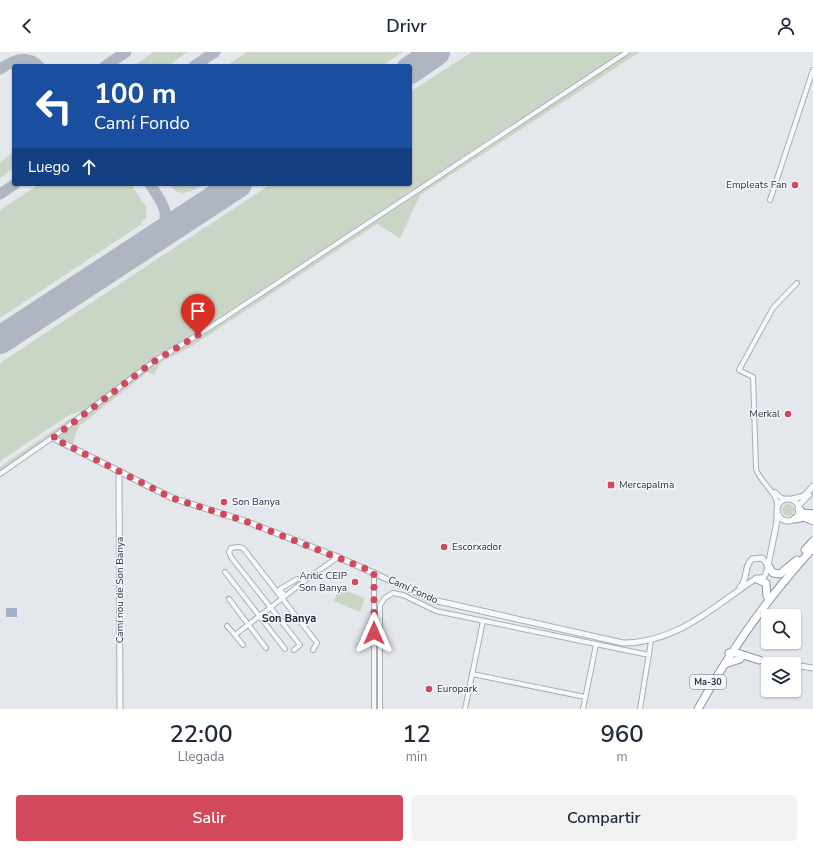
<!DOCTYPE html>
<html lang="es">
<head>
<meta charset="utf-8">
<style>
	body { margin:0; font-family:"Nunito Sans",sans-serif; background:#f2f2f3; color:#1f2937; height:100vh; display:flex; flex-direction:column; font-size:15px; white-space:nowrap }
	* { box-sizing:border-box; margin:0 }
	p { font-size:13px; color:#747a83 }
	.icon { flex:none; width:22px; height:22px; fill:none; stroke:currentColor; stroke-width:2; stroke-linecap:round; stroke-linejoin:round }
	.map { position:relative; height:657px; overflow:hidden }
	.drawer { display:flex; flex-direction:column; background:#fff; flex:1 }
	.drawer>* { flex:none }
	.banner { position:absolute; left:12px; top:12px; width:400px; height:122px; border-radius:4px; box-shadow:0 1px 3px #0004; background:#1a4fa0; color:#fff; overflow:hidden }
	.tools { position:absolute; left:761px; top:557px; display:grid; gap:8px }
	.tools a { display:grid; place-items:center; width:40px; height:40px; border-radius:4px; background:#fff; box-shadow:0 1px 3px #0004; font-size:20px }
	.pin { position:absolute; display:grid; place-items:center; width:34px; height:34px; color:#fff; margin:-41px -17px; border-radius:50% 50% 50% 0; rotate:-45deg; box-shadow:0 0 4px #0007 }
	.pin .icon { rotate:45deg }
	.me { position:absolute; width:44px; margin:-22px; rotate:0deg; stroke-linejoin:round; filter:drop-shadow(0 0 3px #0008) }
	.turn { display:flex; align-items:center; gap:14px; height:84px; padding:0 16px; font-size:18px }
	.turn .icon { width:52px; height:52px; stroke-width:2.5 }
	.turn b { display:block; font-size:28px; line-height:34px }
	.then { display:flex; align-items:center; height:38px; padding:0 16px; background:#0003; gap:8px; font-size:15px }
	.eta { display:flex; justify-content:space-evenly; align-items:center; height:68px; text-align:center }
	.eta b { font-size:24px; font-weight:600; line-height:28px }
	.button { display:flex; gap:8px; margin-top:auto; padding:8px 16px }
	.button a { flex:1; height:46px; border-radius:4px; background:#d1495b; color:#fff; font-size:16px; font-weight:600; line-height:46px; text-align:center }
	.button a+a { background:#f2f2f3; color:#1f2937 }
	header { display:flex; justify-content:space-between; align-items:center; height:52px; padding:0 16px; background:#fff; font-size:18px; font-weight:600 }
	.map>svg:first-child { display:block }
</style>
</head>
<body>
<header><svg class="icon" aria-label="back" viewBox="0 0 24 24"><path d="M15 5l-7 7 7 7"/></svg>Drivr<svg class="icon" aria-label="person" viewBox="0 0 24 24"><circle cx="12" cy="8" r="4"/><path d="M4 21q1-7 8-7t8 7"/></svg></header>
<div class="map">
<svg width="813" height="657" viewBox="0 0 813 657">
	<rect width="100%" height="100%" fill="#e4e7ec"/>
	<!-- green -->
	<g fill="#c9d6c5">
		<path d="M154 0H187L168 14H133Z"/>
		<path d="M247 0H403L382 14H226Z"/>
		<path d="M472 0H622L203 276 149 309 86 358 71 362 0 409V311L271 132H410V40Z"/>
		<path d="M631 0H640L420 143 400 186 377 172 189 296 161 310 154 323 148 320 78 375 73 392 59 385 147 317 218 274Z"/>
		<path d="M14 100V116L0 126V110Z"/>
		<path d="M40 132H131L146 155V166L141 170 142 172 0 266V158Z"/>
		<path d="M169 132H204C192 140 179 147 169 132Z"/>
		<path d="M73 365 74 367 0 419V415Z"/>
		<circle cx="788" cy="458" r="6"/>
		<path d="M339 536 365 546 360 560 334 549Z"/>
	</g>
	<!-- water -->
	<rect fill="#9fb4cc" x="6" y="556" width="11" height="9"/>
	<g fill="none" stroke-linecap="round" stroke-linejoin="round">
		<!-- taxiway -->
		<g stroke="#b0b6c1" stroke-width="11">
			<path d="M105 14 126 0"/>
			<path d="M194 14 215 0"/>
			<path d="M0 17C14 8 26 2 39 14"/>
			<path d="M150 132C163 153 172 160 159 184"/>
			<path d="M0 142 15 132"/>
		</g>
		<!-- runway -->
		<g stroke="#b0b6c1" stroke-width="28">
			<path d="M410 18 436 0"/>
			<path d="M0 288 238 132"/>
		</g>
		<defs>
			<g id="minor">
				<path d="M770 148 813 18"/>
				<path d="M0 422 56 383 153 310 209 276 627 0"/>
				<path d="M775 440 780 445 785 447"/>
				<path d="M777 454C779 443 760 430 756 417L753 325 739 318 773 256 797 231"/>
				<path d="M225 520 285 597"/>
				<path d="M374 520V657"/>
				<path d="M285 544 280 537 297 527H306"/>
				<path d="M229 547 266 596"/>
				<path d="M227 574 235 583"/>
				<path d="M243 593 235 583 307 527 338 505"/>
				<path d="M294 598 300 593 231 505 229 500 231 496 238 495 243 496 317 591 313 598"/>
				<path d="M472 622 585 645"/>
				<path d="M380 657V553L385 546 393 541 403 543 436 559 649 603"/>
				<path d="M465 657 483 569"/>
				<path d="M583 657 596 593"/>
				<path d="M640 657 651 589"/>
			</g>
			<g id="tertiary">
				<path d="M53 386 172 446 245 469 338 505 433 548 623 591C677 591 713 555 755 527L764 525 767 519 777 469V461"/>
				<circle cx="788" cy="458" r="11"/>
				<path d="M792 447 804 444 813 434"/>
				<path d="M799 456 800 452 809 443"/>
				<path d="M740 535C749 527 743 515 752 507L762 506 768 513"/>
				<path d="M759 608 787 612"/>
				<path d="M794 613 813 616"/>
				<path d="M120 657 119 424 121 420"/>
			</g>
			<g id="trunk">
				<path d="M799 457 803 461 813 462"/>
				<path d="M795 467 804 465 813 469"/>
				<path d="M805 498 813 489"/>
				<path d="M768 514 773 521 780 522 797 508"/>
				<path d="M757 527 766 531 767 544"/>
				<path d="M729 601H737L759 608"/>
				<path d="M725 612 740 607"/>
				<path d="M698 657C730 599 768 545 813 496"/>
			</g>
		</defs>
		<!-- minor casing -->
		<use href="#minor" stroke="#a9aeb7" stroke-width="6"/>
		<!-- tertiary casing -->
		<use href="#tertiary" stroke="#a9aeb7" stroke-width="7"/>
		<!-- trunk casing -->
		<use href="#trunk" stroke="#8b94a3" stroke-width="9"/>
		<!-- minor -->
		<use href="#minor" stroke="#f7f8fa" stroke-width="4"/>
		<!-- tertiary -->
		<use href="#tertiary" stroke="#f7f8fa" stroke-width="5"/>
		<!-- trunk -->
		<use href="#trunk" stroke="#fff" stroke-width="7"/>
	</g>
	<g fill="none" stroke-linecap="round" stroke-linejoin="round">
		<!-- route -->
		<path stroke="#d1495b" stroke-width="7" stroke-dasharray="0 12.6" d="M198 283 153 310 53 386 172 446 245 469 374 520V581"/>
	</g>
	<!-- markers -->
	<g fill="#d1495b" stroke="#f4f6f9" stroke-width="1.5">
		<circle cx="795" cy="133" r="4"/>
		<circle cx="788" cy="362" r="4"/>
		<rect x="607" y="429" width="8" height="8" rx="2"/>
		<circle cx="224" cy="450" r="4"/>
		<circle cx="444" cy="495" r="4"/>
		<circle cx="355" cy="530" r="4"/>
		<circle cx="429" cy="637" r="4"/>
	</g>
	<g text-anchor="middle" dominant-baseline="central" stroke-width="3" stroke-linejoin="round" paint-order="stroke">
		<!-- shield labels -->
		<rect fill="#f4f6f9" stroke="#676e7b" stroke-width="1" x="690" y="623" width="36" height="14" rx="3"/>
		<g font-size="9" font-weight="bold" fill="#2b3445">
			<text x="708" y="630">Ma-30</text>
		</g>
		<!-- poi labels -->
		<g font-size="10" fill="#2b3445" stroke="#f4f6f9" text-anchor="start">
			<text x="787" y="133" text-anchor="end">Empleats Fan</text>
			<text x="780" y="362" text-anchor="end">Merkal</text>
			<text x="619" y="433">Mercapalma</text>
			<text x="232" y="450">Son Banya</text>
			<text x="452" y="495">Escorxador</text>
			<text x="347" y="524" text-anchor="end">Antic CEIP<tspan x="347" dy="12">Son Banya</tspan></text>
			<text x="437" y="637">Europark</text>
		</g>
		<!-- street labels -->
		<g font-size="10" fill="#2b3445" stroke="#f4f6f9">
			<text transform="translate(120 538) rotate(-90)">Camí nou de Son Banya</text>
			<text transform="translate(413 538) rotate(24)">Camí Fondo</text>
		</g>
		<!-- neighbourhood labels -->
		<g font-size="11" font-weight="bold" fill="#1d2536" stroke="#f4f6f9">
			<text x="289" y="566">Son Banya</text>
		</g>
	</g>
</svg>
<div class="tools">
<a><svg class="icon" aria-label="search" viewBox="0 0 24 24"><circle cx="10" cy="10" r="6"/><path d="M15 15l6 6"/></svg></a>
<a><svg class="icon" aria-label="layers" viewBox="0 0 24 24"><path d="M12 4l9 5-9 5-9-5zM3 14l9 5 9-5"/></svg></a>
</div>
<div class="pin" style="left:198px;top:283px;background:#d93025"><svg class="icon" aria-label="arrive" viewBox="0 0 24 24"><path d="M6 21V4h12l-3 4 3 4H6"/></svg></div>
<svg class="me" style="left:374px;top:581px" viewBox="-20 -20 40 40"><path d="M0-17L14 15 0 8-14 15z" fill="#d1495b" stroke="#fff" stroke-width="4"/></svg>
<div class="banner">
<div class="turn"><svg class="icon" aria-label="left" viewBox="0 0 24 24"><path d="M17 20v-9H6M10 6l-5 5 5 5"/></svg><div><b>100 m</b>Camí Fondo</div></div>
<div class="then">Luego<svg class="icon" aria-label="ahead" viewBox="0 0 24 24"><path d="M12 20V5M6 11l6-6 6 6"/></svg></div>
</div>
</div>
<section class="drawer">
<div class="eta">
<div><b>22:00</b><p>Llegada</p></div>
<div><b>12</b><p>min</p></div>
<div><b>960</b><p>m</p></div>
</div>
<div class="button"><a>Salir</a><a>Compartir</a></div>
</section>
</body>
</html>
